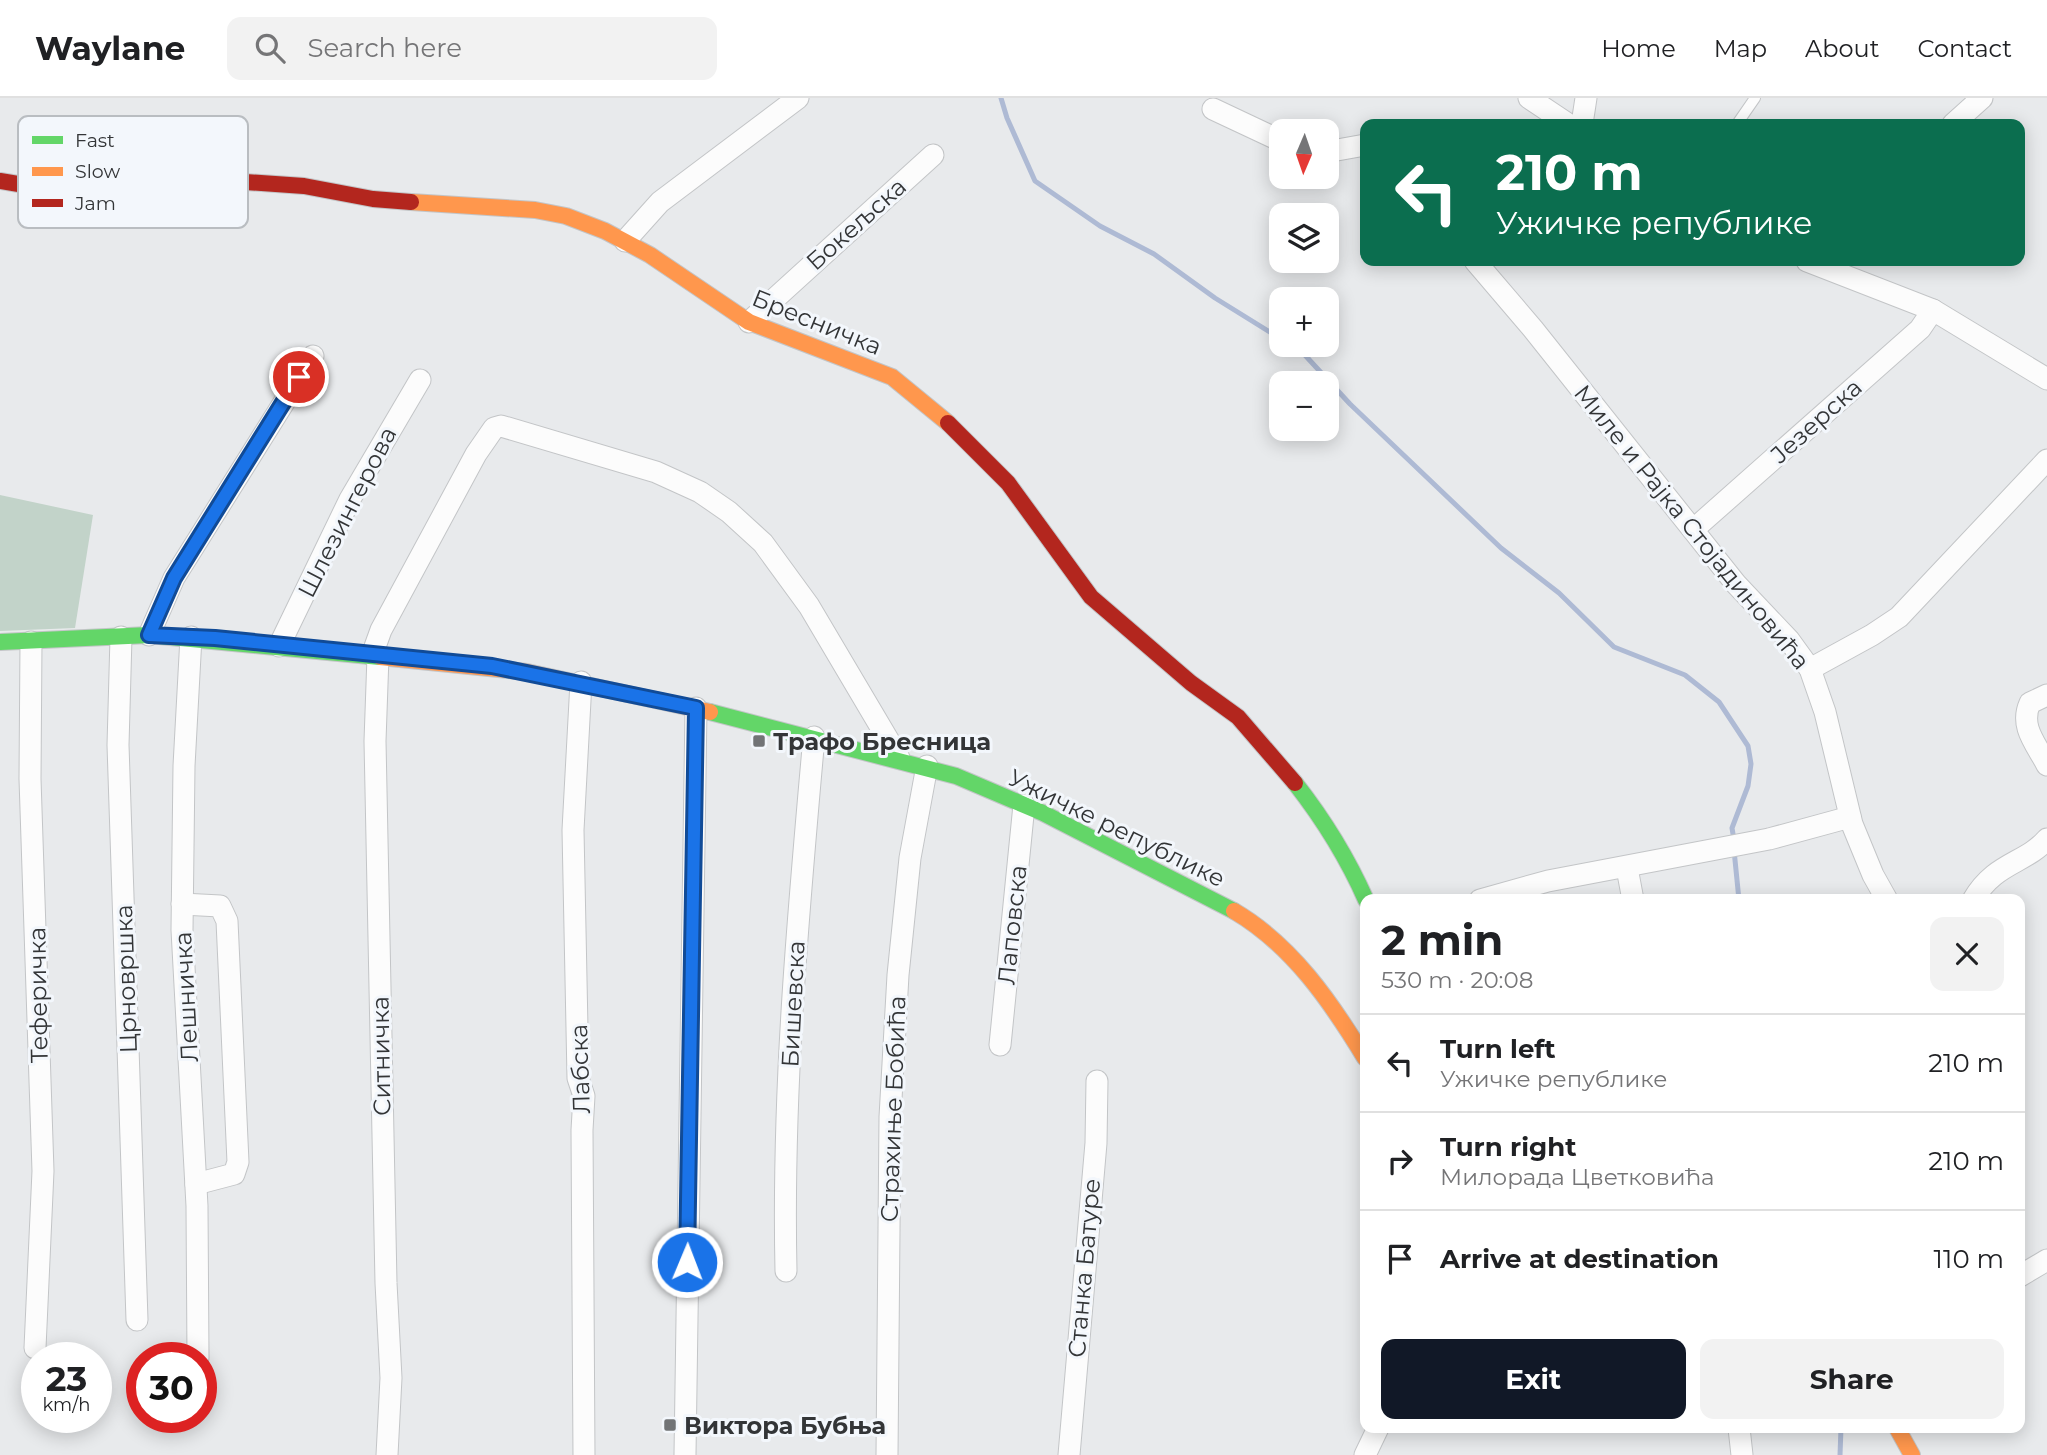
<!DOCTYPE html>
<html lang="en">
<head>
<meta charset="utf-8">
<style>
	body { margin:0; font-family:Montserrat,sans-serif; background:#f2f2f2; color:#202124; height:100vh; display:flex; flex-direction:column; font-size:26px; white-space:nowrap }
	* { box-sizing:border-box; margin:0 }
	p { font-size:23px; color:#757577 }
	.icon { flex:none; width:38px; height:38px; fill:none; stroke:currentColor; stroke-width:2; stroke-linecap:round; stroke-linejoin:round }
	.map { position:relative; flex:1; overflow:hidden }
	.side { position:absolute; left:1360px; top:796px; width:665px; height:539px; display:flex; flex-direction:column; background:#fff; border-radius:14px; box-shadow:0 4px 18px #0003 }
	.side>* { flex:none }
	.guide { position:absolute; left:1360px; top:21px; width:665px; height:147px; border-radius:14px; box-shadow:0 4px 18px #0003; background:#0b6e4f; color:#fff; overflow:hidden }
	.needle { width:46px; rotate:182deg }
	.buttons { position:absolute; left:1269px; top:21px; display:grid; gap:14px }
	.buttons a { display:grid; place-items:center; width:70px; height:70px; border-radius:14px; background:#fff; box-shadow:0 4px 18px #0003; font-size:35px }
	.speed { position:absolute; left:21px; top:1244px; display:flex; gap:14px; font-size:35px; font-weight:700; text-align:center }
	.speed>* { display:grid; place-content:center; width:91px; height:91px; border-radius:50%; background:#fff; box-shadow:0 4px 18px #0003; line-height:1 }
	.speed small { font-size:18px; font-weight:400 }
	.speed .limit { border:10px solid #d22; background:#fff; color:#111 }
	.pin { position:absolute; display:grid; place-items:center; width:60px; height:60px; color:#fff; margin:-30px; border:4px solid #fff; border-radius:50%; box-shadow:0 2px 7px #0007 }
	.me { position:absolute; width:77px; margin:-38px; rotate:1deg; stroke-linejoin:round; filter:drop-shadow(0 0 5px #0008) }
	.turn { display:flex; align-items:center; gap:24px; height:147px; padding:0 21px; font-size:32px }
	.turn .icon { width:91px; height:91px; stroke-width:2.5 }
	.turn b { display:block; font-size:49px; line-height:60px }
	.round { display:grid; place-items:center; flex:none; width:74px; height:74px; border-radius:14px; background:#f2f2f2 }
	.head { display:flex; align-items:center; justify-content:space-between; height:119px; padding:0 21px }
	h1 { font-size:42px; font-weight:700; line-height:52px }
	.button { display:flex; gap:14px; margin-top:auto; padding:14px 21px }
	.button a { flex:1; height:80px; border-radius:14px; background:#111827; color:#fff; font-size:28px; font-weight:700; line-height:80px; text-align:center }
	.button a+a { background:#f2f2f2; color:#202124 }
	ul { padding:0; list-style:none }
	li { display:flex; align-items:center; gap:21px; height:98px; padding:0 21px; border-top:2px solid #e0e0e0 }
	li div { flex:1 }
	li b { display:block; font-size:26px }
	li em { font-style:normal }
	header { display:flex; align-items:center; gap:42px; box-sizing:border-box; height:98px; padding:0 35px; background:#fff; border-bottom:2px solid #e0e0e0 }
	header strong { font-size:33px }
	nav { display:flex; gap:38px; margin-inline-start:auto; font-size:24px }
	.search { width:490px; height:63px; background:#f2f2f2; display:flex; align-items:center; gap:18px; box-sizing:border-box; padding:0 24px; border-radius:14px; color:#757577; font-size:26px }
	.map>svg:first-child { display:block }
</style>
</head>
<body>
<header>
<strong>Waylane</strong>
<div class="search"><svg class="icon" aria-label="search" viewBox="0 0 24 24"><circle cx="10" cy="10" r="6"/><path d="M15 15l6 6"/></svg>Search here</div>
<nav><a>Home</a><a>Map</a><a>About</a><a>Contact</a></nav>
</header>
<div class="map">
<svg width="2047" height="1357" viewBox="0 0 2047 1357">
	<rect width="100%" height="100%" fill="#e8eaec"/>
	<!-- green -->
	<path fill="#c2d3c9" d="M0 397 93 417 75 530 0 533Z"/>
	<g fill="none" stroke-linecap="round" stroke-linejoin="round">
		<!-- stream -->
		<g stroke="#aebad4" stroke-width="5">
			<path d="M1001 0 1007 20 1035 83 1100 128 1154 156 1215 200 1281 241"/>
			<path d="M1290 247 1303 255 1350 306 1501 450 1559 495 1614 549 1685 577 1719 604 1748 648 1751 666 1748 688 1732 730 1734 742"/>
			<path d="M1734 752 1739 802"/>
			<path d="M1840 1357 1841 1330"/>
		</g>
		<defs>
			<path id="lane" d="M1737 26 1755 0"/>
			<g id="street">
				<path d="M1529 0 1568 26"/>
				<path d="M1213 11 1281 43"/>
				<path d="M1582 26 1586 0"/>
				<path d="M1953 26 1982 0"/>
				<path d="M1326 54 1365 47"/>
				<path d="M625 143 660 104 798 0"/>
				<path d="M1475 163 1533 231 1736 486 1789 542 1810 571 1825 614 1852 726 1873 777 1887 802"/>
				<path d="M1807 163 1933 212 2047 281"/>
				<path d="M749 224 933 57"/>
				<path d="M1694 431 1920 231 1933 212"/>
				<path d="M149 537 174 480 313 258"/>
				<path d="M121 539 118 647 137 1222"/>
				<path d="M191 539 184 668 182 832 197 1108 198 1260"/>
				<path d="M31 544 30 681 43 1073 35 1250"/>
				<path d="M279 548 350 401 420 282"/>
				<path d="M372 557 381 532 476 356 494 330 501 328 656 374 700 394 729 414 763 445 809 508 899 660"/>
				<path d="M378 558 375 643 386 1185 391 1280 387 1357"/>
				<path d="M1810 571 1872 537 1899 519 2047 362"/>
				<path d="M581 584 573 732 578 980 584 998 582 1032 584 1357"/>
				<path d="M2047 597 2030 605C2019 629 2037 647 2047 667"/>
				<path d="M1627 770 1633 802"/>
				<path d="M1480 802 1548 783 1769 741 1850 719"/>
				<path d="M1973 802C1995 764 2025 766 2047 741"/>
				<path d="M182 806 220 808 227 823 238 1064 234 1076 196 1086"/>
				<path d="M1000 947 1024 707"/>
				<path d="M786 1173C782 994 798 817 814 639"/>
				<path d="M2020 1178 2047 1162"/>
				<path d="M1739 1330 1742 1357"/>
				<path d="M685 1357 696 610"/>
				<path d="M887 1357 890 1019 898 877 910 760 927 668"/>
				<path d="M1069 1357 1096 1045 1097 983"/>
				<path d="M1365 1357 1378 1330"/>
			</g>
			<g id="fast">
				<path d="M0 544 149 537 380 559"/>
				<path d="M710 614 956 678 1043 715 1234 813"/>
				<path d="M1295 685C1324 722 1347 759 1366 802"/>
			</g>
			<g id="slow">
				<path d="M411 104 535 112 566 118 605 133 650 157 749 224 892 279 948 325"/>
				<path d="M380 559 527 574 710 614"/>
				<path d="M1234 813C1292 847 1331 904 1365 960"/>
				<path d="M1897 1330 1912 1357"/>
			</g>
			<g id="jam">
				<path d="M0 83 48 91H71L217 82 304 88 373 101 411 104"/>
				<path d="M948 325 1008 385 1091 499 1191 585 1238 619 1295 685"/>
			</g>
		</defs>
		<!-- lane casing -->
		<use href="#lane" stroke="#c3c5c7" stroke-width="12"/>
		<!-- street casing -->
		<use href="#street" stroke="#c3c5c7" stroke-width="23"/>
		<!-- fast casing -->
		<use href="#fast" stroke="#c3c5c7" stroke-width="18"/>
		<!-- slow casing -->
		<use href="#slow" stroke="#c3c5c7" stroke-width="18"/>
		<!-- jam casing -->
		<use href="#jam" stroke="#c3c5c7" stroke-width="18"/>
		<!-- lane -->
		<use href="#lane" stroke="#fcfcfc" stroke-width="10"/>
		<!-- street -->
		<use href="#street" stroke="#fcfcfc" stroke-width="21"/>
		<!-- fast -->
		<use href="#fast" stroke="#63d668" stroke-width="16"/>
		<!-- slow -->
		<use href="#slow" stroke="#ff974d" stroke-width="16"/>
		<!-- jam -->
		<use href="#jam" stroke="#b3261e" stroke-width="16"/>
	</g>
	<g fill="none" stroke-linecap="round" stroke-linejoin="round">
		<defs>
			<path id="route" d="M299 279 174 480 149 537 215 540 492 568 696 610 687 1164"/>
		</defs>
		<!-- route casing -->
		<use href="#route" stroke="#114b97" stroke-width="18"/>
		<!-- route -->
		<use href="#route" stroke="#1a73e8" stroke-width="12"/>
	</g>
	<!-- markers -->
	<g fill="#727476" stroke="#f3f7fc" stroke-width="2.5">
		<rect x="752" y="636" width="14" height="14" rx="3.5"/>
		<rect x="663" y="1320" width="14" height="14" rx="3.5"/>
	</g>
	<g text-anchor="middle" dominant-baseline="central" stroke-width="6" stroke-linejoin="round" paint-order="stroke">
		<!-- street labels -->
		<g font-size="24" fill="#333537" stroke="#f3f7fc">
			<text transform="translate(856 126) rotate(-42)">Бокељска</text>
			<text transform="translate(817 224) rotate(22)">Бресничка</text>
			<text transform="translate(1816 323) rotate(-42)">Језерска</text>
			<text transform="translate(347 414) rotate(-63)">Шлезингерова</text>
			<text transform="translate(1692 429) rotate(51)">Миле и Рајка Стојадиновића</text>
			<text transform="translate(1117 730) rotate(26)">Ужичке републике</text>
			<text transform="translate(1012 827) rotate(-84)">Лаповска</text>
			<text transform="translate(126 881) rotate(-92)">Црновршка</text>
			<text transform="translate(38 897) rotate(-91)">Теферичка</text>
			<text transform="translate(186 899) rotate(-93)">Лешничка</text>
			<text transform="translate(793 906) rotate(-87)">Бишевска</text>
			<text transform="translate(381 958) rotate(-91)">Ситничка</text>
			<text transform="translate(580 971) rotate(-92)">Лабска</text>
			<text transform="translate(893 1011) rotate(-88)">Страхиње Бобића</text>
			<text transform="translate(1084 1170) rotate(-85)">Станка Батуре</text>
		</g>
		<!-- poi labels -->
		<g font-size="24" font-weight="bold" fill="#333537" stroke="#f3f7fc" text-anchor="start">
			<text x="773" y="643">Трафо Бресница</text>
			<text x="684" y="1327">Виктора Бубња</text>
		</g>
	</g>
	<!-- legend -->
	<rect x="18" y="18" width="230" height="112" rx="10" fill="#f3f7fc" stroke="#b9bdc1" stroke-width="2"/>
	<rect x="32" y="38" width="31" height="8" fill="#63d668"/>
	<rect x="32" y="69" width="31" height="9" fill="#ff974d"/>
	<rect x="32" y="101" width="31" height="8" fill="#b3261e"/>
	<g font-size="19" fill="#333537">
		<text x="75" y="49">Fast</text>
		<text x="75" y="80">Slow</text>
		<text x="75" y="112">Jam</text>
	</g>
</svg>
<div class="buttons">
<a><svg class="needle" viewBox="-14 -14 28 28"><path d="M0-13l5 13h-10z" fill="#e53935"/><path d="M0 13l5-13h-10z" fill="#757577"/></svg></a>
<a><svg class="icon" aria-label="layers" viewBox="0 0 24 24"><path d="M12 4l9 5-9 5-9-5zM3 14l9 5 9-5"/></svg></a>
<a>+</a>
<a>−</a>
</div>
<div class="speed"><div>23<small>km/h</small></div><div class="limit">30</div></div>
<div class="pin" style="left:299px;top:279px;background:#d93025"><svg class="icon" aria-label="arrive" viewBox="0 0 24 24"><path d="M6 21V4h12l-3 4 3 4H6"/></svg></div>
<svg class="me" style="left:687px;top:1164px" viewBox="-20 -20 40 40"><circle r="17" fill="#1a73e8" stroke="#fff" stroke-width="3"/><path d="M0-11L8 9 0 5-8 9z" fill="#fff"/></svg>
<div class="guide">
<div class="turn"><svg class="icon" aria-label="left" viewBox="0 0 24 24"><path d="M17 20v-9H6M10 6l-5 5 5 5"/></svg><div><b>210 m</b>Ужичке републике</div></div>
</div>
<section class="side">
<div class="head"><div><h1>2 min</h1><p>530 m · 20:08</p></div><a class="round"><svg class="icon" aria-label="close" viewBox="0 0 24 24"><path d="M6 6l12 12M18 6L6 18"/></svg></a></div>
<ul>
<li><svg class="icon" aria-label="left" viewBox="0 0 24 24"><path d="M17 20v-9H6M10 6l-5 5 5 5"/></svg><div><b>Turn left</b><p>Ужичке републике</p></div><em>210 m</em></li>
<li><svg class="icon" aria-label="right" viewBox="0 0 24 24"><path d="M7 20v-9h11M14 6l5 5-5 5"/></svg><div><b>Turn right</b><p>Милорада Цветковића</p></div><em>210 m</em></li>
<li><svg class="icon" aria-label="arrive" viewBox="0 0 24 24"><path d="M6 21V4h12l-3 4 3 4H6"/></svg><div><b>Arrive at destination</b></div><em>110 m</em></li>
</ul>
<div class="button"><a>Exit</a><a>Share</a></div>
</section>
</div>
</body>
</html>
